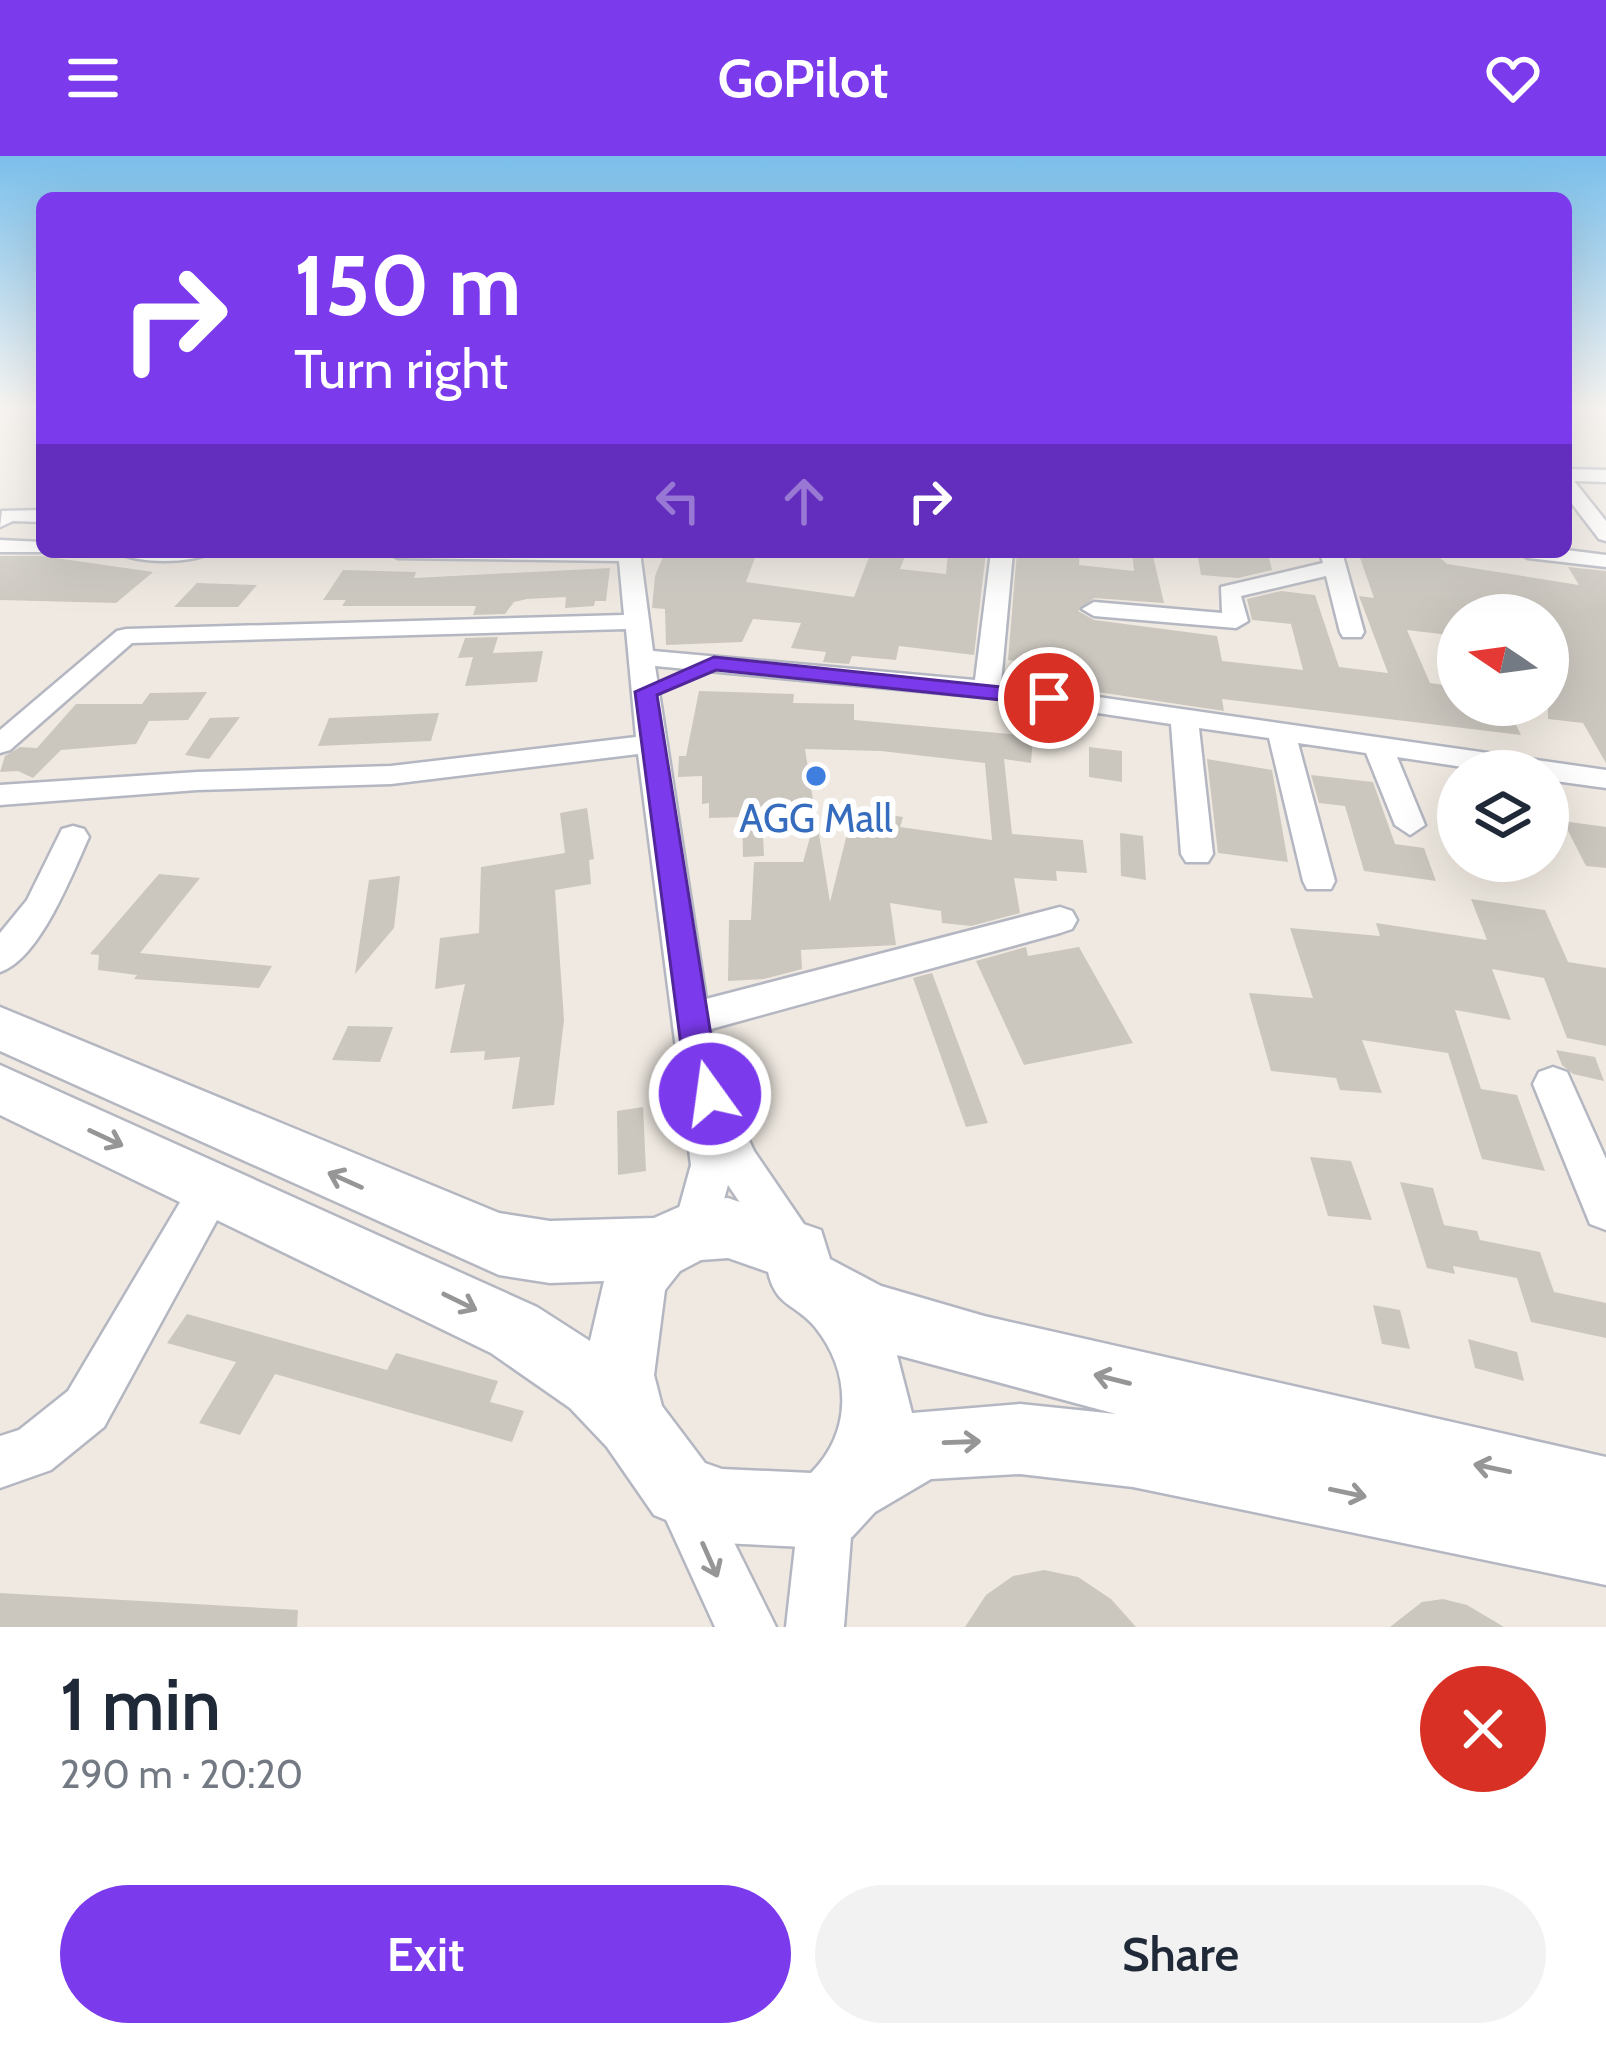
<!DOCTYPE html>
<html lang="en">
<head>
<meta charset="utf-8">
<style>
	body { margin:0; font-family:Cabin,sans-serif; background:#f2f2f3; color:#1f2937; height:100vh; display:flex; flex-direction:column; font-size:45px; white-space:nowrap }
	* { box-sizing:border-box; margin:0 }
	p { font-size:39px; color:#747a83 }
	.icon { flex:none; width:66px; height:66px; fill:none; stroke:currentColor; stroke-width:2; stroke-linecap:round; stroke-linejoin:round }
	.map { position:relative; height:1471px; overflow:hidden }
	.sheet { display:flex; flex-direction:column; background:#fff; flex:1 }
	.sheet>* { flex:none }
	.top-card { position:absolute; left:36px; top:36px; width:1536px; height:366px; border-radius:18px; box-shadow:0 12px 48px #0002; background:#7c3aed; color:#fff; overflow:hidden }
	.needle { width:78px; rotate:283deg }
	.controls { position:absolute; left:1437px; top:438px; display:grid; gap:24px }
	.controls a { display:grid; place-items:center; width:132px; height:132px; border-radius:50%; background:#fff; box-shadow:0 12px 48px #0002; font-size:60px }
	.pin { position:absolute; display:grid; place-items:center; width:102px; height:102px; color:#fff; margin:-51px; border:6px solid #fff; border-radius:50%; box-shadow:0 3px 12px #0007 }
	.me { position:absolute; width:132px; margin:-66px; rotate:346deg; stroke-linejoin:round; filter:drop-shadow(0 0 9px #0008) }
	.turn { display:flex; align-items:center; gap:42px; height:252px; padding:0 60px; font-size:54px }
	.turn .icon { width:156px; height:156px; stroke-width:2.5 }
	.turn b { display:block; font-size:84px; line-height:102px }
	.lanes { display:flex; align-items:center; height:114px; padding:0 60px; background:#0003; justify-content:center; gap:60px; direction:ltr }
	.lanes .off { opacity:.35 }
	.round { display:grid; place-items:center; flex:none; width:126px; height:126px; border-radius:63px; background:#f2f2f3 }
	.head { display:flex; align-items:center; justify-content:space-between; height:204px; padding:0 60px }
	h1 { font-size:72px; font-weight:600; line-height:90px }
	.button { display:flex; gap:24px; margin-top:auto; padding:24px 60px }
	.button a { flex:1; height:138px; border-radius:72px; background:#7c3aed; color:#fff; font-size:48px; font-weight:600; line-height:138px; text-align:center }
	.button a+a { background:#f2f2f3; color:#1f2937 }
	header { display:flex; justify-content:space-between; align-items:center; height:156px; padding:0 60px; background:#7c3aed; color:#fff; font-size:54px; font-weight:600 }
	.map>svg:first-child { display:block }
</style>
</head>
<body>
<header><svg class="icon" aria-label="menu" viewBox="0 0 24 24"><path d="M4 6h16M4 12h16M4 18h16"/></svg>GoPilot<svg class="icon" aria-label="heart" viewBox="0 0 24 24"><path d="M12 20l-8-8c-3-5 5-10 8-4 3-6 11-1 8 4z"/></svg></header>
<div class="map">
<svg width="1606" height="1471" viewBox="0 0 1606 1471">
	<rect width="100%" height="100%" fill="#efe9e1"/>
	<!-- building -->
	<g fill="#cbc7bf">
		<path d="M665 396H757L746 426 854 441 871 396 905 400 900 413 946 418 948 396H986L974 499 899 490 896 504 852 500 849 508 823 506 826 496 791 492 801 467 753 463 742 486 666 489 665 453 652 452 655 420Z"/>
		<path d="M1017 396H1080L1079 409 1134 415 1132 396H1152L1164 447 1094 442 1078 455 1094 464 1217 480 1222 505 1303 514 1291 468 1252 464 1247 443 1281 435 1315 439 1339 511 1388 517 1359 440 1374 442 1358 396 1436 398 1447 408 1579 429 1568 411 1606 415V607L1583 567 1548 563V459L1540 455 1477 448 1482 459H1458V480L1407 474 1430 527 1458 531V549H1506L1521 579 1222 543 1224 555 1091 535 1090 514 1008 504Z"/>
		<path d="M1197 396 1268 398 1272 414 1238 422 1201 419Z"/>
		<path d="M0 400H42L153 416 116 447 0 444Z"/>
		<path d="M610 412 606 445H595L594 450 565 452 566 441 527 443 514 446 505 458 473 459 476 450H342L346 444H323L343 414 416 416 414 422Z"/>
		<path d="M197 427 257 429 238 451H174Z"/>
		<path d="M498 481 493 497 543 495 537 526 465 530 473 501 458 502 465 482Z"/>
		<path d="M699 535 794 538 793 547 854 548V564L1033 580 1031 607 1004 603 1012 678 1083 684 1087 717 1056 715 1057 725 1014 722 1020 757 971 770 942 767 941 755 890 747 896 789 801 794 802 813 764 823 728 825 729 764H751L754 706H803L816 660 830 746 853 654 903 661 900 671 992 684 985 607 881 595 805 593 815 657 762 660 764 700 743 701 742 661 709 662V647L702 648V620L678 621 679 600H686Z"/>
		<path d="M207 536 188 564 149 565 136 588 61 594 33 622 18 615 0 616 5 600 20 591 37 592 76 548H142L150 537Z"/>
		<path d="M439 557 431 585 318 590 329 562Z"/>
		<path d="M240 561 209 603 185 599 210 562Z"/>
		<path d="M1089 591 1122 595V626L1089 621Z"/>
		<path d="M1207 603 1272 614 1288 706 1218 697Z"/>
		<path d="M1311 619 1373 626 1395 688 1424 692 1436 725 1364 715 1345 650 1319 647Z"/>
		<path d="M587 652 594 703 589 704 591 728 555 734 564 864 554 949 512 953 520 901 484 904 485 895 450 897 465 828 435 833 440 782 479 777 481 711 565 697 560 657Z"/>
		<path d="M1563 665 1606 671V712L1586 710Z"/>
		<path d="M1120 677 1143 680 1146 724 1121 720Z"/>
		<path d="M159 718 200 722 140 797 272 810 259 832 134 823 137 819 98 814 99 799 90 798Z"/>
		<path d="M400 720 394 772 355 818 369 724Z"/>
		<path d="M1471 743 1545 754 1568 806 1606 812V890L1567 882 1544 822 1492 813 1511 864 1455 854 1481 933 1517 939 1545 1015 1482 1003 1448 897 1362 884 1382 937 1340 934 1336 922 1271 915 1249 837 1313 842 1290 772 1380 780 1376 767 1487 784Z"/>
		<path d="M1026 791 1028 800 1079 791 1133 887 1024 909 976 805Z"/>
		<path d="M932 817 988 967 966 971 913 822Z"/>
		<path d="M348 870 393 871 380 906 332 904Z"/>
		<path d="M1556 894 1595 901 1604 925 1573 918 1562 909Z"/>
		<path d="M643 951 646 1015 618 1019 617 955Z"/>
		<path d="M1310 1001 1351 1005 1372 1064 1328 1060Z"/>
		<path d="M1400 1026 1433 1032 1444 1069 1477 1075 1480 1084 1540 1096 1554 1136 1606 1147V1182L1531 1166 1517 1122 1453 1110 1455 1118 1427 1112Z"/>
		<path d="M1373 1149 1400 1154 1410 1193 1382 1188Z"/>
		<path d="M187 1158 387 1214 396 1197 498 1225 490 1246 524 1255 512 1286 275 1218 240 1279 199 1267 236 1206 167 1187Z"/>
		<path d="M1468 1183 1517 1196 1524 1225 1475 1212Z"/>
		<path d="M1044 1414 1078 1421 1111 1443 1136 1471H965L986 1439 1013 1420Z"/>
		<path d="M0 1437 298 1454 297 1471H0Z"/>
		<path d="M1443 1443 1467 1449 1504 1471H1390L1422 1446Z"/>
	</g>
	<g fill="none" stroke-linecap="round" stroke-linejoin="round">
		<defs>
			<g id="street">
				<path d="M1566 313 1606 314V326L1574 325 1606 365V385L1599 383 1566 340Z"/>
				<path d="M42 354V366L13 365 0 371 2 355Z"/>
				<path d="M0 384 42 386V396H50H0Z"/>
				<path d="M1566 394 1606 399V411L1528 402 1517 396Z"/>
				<path d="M118 396H211C193 408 136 408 118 396Z"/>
				<path d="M387 396H640L653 495 975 524 991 396H1013L1001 527 1606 614V632L1548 624V615H1489L1397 601 1425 669 1410 679 1395 669 1366 597 1298 587 1335 725 1331 733H1307L1303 725 1269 582 1199 572 1213 698 1208 706H1186L1181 698 1171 568 1004 543 655 510 706 843 1060 751 1072 755 1077 764 1072 773 1060 777 711 873 722 942 731 945 754 995 821 1093 814 1109 798 1116 782 1109 728 1029 711 1090 695 1096 679 1090 673 1074 691 1009 638 598 391 628 197 634 0 649V629L197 616 391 610 636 581 626 473 132 487 10 594 0 597V574L117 475 126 473 624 459 619 405 398 402Z"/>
				<path d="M1320 396H1342L1364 476 1361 481H1343L1340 476 1326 420 1241 440 1248 465 1236 472 1094 460 1082 453 1094 446 1222 457 1221 431 1323 407Z"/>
				<path d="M73 670 84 673 89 681C72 718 40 803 0 816V777L27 744 62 673Z"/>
				<path d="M1553 911 1567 916 1606 1003V1074L1590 1068 1533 928 1539 916Z"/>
				<path d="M213 1010 228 1016 235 1031 104 1271 51 1314 0 1332V1280L19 1274 68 1235 198 1016Z"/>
				<path d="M680 1308 699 1316 776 1471H715L653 1335 661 1316Z"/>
				<path d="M826 1328 845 1336 853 1355 844 1471H786L799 1355 807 1336Z"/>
			</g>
			<path id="secondary" d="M0 851 499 1057 550 1065 654 1062 695 1044 728 1042 821 1074 830 1103 881 1130 984 1160 1606 1301V1429L1133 1331 1020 1318 931 1323 875 1356 852 1381 826 1392 722 1387 654 1359 607 1291 570 1252 491 1197 0 959V909L537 1151 590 1185 604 1125 550 1127 499 1119 0 895ZM728 1102 768 1116C776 1151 795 1147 815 1171 852 1217 852 1276 811 1317L722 1313 705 1307 662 1250 654 1219 665 1134 680 1115 701 1104ZM897 1199 1116 1258 1020 1248 912 1257Z"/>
		</defs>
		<!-- street casing -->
		<use href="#street" stroke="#b4b7c1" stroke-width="5"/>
		<!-- secondary casing -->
		<use href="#secondary" stroke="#b4b7c1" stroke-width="5"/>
		<!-- street -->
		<use href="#street" fill="#fff" fill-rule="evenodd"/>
		<!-- secondary -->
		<use href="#secondary" fill="#fff" fill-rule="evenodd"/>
	</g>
	<!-- one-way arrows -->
	<defs><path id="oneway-shaft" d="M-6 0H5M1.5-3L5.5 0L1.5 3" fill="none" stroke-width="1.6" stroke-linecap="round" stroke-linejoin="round" transform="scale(3)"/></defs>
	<g stroke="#969696">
		<use href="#oneway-shaft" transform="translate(106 982) rotate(25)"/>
		<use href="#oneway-shaft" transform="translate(345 1024) rotate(-156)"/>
		<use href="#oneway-shaft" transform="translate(460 1146) rotate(26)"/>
		<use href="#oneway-shaft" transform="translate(1112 1223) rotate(-166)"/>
		<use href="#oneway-shaft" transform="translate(962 1286) rotate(-2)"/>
		<use href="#oneway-shaft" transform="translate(1492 1312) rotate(-168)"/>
		<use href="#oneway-shaft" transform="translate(1348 1337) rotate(12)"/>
		<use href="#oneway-shaft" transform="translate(710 1404) rotate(66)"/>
	</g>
	<!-- sky -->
	<linearGradient id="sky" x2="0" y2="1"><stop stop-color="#7abfeb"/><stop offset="0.55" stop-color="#f8f5f2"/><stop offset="1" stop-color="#f8f5f2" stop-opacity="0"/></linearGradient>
	<rect width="1606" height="456" fill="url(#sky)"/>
	<!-- route -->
	<path fill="#7c3aed" stroke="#51269a" stroke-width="3" d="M714 501 1049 536 1060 542 1049 549 716 514 657 539 715 905 727 938 722 948 710 952 698 948 683 905 635 536Z"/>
	<!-- markers -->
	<circle fill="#3f7fe0" stroke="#fff" stroke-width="4.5" cx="816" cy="620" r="12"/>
	<g text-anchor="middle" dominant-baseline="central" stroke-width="12" stroke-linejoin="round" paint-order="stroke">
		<!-- shop labels -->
		<g font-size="39" fill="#366cbe" stroke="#fff">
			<text x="816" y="662">AGG Mall</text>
		</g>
	</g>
</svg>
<div class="controls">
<a><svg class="needle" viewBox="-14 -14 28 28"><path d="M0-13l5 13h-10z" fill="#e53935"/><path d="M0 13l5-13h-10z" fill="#747a83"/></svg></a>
<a><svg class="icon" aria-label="layers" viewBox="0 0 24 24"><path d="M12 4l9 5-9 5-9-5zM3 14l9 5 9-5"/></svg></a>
</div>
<div class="pin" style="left:1049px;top:542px;background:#d93025"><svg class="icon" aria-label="arrive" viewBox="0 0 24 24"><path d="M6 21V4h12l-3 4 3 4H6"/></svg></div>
<svg class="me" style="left:710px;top:938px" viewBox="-20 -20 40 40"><circle r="17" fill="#7c3aed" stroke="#fff" stroke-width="3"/><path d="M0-11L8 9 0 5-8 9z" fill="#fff"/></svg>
<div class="top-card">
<div class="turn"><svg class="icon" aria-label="right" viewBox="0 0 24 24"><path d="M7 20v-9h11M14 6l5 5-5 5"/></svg><div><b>150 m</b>Turn right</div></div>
<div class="lanes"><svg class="icon off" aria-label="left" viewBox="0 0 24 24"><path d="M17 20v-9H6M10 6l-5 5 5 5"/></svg><svg class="icon off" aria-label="ahead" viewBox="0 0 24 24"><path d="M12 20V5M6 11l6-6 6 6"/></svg><svg class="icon" aria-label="right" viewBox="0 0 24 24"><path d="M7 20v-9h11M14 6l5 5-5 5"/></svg></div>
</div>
</div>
<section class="sheet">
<div class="head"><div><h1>1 min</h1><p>290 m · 20:20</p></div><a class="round" style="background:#d93025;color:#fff"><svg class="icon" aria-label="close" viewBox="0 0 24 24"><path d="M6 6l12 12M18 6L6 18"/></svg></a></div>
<div class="button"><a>Exit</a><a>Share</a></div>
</section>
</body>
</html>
